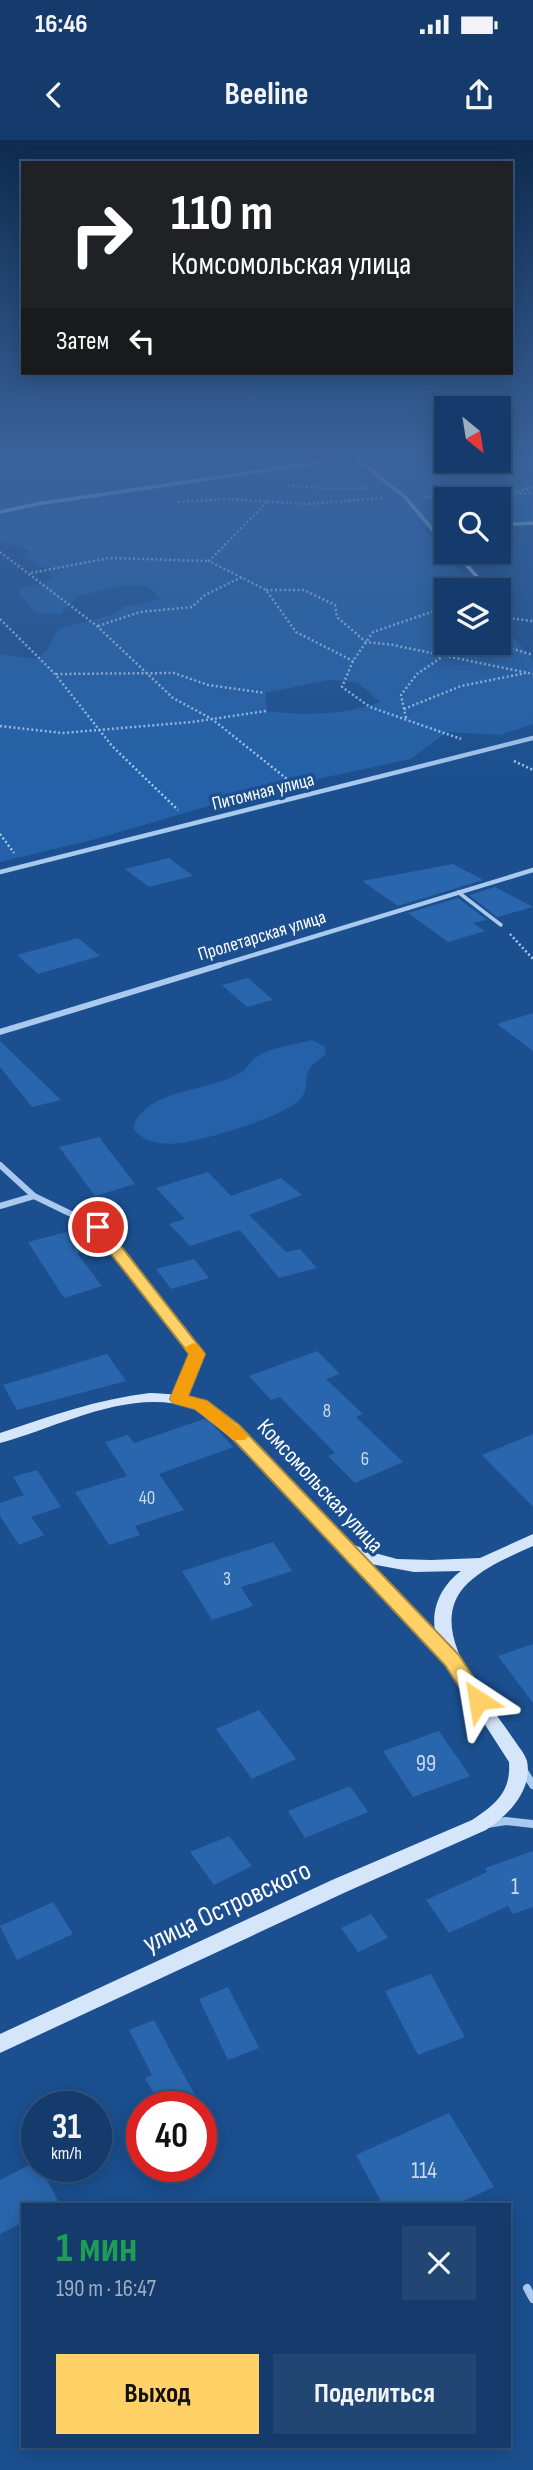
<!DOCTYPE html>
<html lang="ru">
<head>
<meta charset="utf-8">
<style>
	body { margin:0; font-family:"Sofia Sans Condensed",sans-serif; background:#214673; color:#f1f3f6; height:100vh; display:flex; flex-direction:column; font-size:26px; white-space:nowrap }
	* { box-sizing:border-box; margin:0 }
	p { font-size:23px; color:#9dadc1 }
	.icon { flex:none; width:38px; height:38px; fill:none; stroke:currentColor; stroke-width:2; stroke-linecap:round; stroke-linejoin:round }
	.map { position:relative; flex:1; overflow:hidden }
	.panel { position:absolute; left:21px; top:2063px; width:490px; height:245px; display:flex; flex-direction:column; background:#143b6b; border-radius:0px; box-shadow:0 4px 18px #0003,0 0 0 2px #33557e }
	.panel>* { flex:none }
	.banner { position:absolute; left:21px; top:21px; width:492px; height:214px; border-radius:0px; box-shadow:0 4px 18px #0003,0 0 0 2px #33557e; background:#202124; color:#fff; overflow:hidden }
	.needle { width:46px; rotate:150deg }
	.tools { position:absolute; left:434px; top:256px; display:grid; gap:14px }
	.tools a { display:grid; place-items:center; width:77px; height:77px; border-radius:0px; background:#143b6b; box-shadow:0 4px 18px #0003,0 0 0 2px #33557e; font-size:35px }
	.speed { position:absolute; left:21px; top:1951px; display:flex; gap:14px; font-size:35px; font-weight:700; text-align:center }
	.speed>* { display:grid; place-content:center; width:91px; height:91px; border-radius:50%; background:#143b6b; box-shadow:0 4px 18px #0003,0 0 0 2px #33557e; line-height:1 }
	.speed small { font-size:18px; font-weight:400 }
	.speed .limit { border:10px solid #d22; background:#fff; color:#111 }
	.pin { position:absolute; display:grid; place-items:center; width:60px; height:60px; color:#fff; margin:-30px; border:4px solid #fff; border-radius:50%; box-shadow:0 2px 7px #0007 }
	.me { position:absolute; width:77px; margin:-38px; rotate:327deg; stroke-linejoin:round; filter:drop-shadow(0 0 5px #0008) }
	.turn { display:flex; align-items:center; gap:24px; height:147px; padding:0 35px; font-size:32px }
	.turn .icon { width:91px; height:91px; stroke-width:2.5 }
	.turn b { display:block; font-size:49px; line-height:60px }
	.then { display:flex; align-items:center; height:66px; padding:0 35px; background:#0003; gap:14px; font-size:26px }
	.round { display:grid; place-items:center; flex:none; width:74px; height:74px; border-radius:0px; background:#214673 }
	.summary { display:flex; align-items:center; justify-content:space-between; height:119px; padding:0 35px }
	h1 { font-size:42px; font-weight:700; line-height:52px; color:#1e9e55 }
	.button { display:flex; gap:14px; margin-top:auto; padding:14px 35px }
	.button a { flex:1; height:80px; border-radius:0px; background:#ffd166; color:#111; font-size:28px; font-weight:700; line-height:80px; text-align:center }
	.button a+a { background:#214673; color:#f1f3f6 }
	.status { display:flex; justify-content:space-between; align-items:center; height:49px; padding:0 35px; background:#143b6b; direction:ltr }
	.status svg { height:19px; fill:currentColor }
	header { display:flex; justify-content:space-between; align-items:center; height:91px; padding:0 35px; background:#143b6b; font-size:32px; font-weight:700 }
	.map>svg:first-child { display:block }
</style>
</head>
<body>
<div class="status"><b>16:46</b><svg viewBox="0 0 49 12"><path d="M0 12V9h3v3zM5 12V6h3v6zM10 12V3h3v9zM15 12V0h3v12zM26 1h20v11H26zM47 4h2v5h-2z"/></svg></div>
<header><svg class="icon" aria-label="back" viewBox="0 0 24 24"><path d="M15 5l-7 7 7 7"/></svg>Beeline<svg class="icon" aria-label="share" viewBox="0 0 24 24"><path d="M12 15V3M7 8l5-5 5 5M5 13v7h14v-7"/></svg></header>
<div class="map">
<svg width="533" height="2330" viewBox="0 0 533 2330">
	<rect width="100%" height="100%" fill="#1b4f8f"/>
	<!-- green -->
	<g fill="#2461a8" fill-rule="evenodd">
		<path d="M0 319H533V381L499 383V359H446V386L425 388 474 450H446V502H499V479L533 521V584L500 595 447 592 411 619 257 652 96 699 0 722V514L38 519 46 511 59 489 114 474 123 467 161 459 147 446H120L78 456 60 475 35 472 19 453 22 447 42 444 52 437 50 431 23 416 29 410 0 401ZM252 335 250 340 239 344 235 349 216 355 109 357ZM329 540 357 542 380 562C345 575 304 576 267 571L265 553Z"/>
		<path d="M312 900 324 906 326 914C322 918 313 923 310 928 303 940 310 953 297 962 276 979 214 997 187 1002 169 1006 143 1004 133 988 145 948 210 952 240 933 246 930 249 922 255 918 270 907 294 905 312 900Z"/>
	</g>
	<!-- building -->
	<g fill="#2a66ad">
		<path d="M169 718 193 736 149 747 125 729Z"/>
		<path d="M453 724 483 740 398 766 362 741Z"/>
		<path d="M495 747 533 767 497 777 469 755Z"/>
		<path d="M458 758 487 780 473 783 485 791 448 802 408 773Z"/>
		<path d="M78 798 100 816 38 834 17 815Z"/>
		<path d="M248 838 273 860 247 867 222 845Z"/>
		<path d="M533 873V911L497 884Z"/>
		<path d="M0 901 61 960 32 967 0 927Z"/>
		<path d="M99 997 135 1044 95 1056 59 1007Z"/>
		<path d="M208 1032 231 1056 281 1038 302 1055 249 1075 286 1112 300 1109 317 1128 279 1138 240 1090 190 1106 169 1084 185 1079 156 1048Z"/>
		<path d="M66 1092 80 1112 77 1113 102 1146 64 1158 28 1102Z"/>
		<path d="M194 1119 209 1138 171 1149 156 1129Z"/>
		<path d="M317 1211 340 1234 326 1239 363 1274 356 1277 403 1322 355 1343 328 1316 335 1313 280 1257 271 1260 249 1236Z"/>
		<path d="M107 1214 126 1241 17 1270 3 1245Z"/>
		<path d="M207 1278 233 1307 159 1334 184 1370 135 1386 140 1395 109 1405 75 1352 127 1336 105 1302 128 1295 134 1303Z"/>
		<path d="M533 1294V1367L482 1315Z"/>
		<path d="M37 1330 61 1367 31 1377 44 1395 19 1405 0 1376V1363L24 1355 13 1337Z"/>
		<path d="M273 1402 292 1431 241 1447 253 1466 212 1480 182 1431Z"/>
		<path d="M533 1504V1563L498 1516Z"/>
		<path d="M259 1570 296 1619 252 1639 216 1589Z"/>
		<path d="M439 1591 470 1636 413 1657 383 1611Z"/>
		<path d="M350 1646 368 1672 305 1698 288 1671Z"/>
		<path d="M229 1696 252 1726 214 1745 190 1712Z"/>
		<path d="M533 1711V1767L513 1774 508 1766 449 1793 426 1760 487 1732 485 1728Z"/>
		<path d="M53 1762 73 1794 17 1820 0 1786Z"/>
		<path d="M371 1774 388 1798 358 1812 341 1788Z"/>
		<path d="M431 1834 465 1897 418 1915 385 1851Z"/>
		<path d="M228 1847 259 1908 228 1920 199 1859Z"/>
		<path d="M154 1880 177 1923 202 1967H161L145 1938 152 1935 129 1890Z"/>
		<path d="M449 1973 494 2047 455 2065H383L356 2015Z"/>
		<path d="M37 2021V2026H40L60 2065H23V2082L0 2094V2040Z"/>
	</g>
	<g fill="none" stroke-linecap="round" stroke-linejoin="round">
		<!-- path -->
		<g stroke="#a9c9ee" stroke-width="2.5" stroke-dasharray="2 2.5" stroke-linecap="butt">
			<path d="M288 345 330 349 367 348"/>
			<path d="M517 351 533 348"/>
			<path d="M425 357 533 353"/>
			<path d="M178 362 228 359 307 364 382 358"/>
			<path d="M267 362 209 421 266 450 296 492 353 521"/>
			<path d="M0 412 97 486 173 558 212 579 292 643"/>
			<path d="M31 433 109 418 209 421"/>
			<path d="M266 450H304L335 465 337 477 366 502 393 505 533 534"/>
			<path d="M446 456 442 453 446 442 459 438"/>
			<path d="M446 467 373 492 353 521 342 547 370 567 461 599"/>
			<path d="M499 477 533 481"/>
			<path d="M0 479 55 534 112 606 178 670"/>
			<path d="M98 486 140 472 192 467 205 455 242 437"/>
			<path d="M490 502 533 515"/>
			<path d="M56 534 174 533 208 545 265 553"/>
			<path d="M404 569 461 546 526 533"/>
			<path d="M406 578 401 555 417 534 445 515 442 499 446 495"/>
			<path d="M0 586 63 593 192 582 266 571"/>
			<path d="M514 621 533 630"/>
			<path d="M0 694 14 713"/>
			<path d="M510 794 533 819"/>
		</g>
		<!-- lane-far1 -->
		<path stroke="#a9c9ee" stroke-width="3.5" d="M458 752 501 785"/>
		<!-- lane -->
		<path stroke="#a9c9ee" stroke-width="8" d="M527 2148 533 2159"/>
		<!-- street-far3 -->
		<g stroke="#a9c9ee" stroke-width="3.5">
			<path d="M357 319 405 357 432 389"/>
			<path d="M0 372 37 364 342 319"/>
			<path d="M499 385 533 383"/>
			<path d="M446 388 432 389 446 404"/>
			<path d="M454 411 489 450"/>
		</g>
		<!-- street-far2 -->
		<g stroke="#a9c9ee" stroke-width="4.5">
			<path d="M0 732 533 598"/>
			<path d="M214 827 533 730"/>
		</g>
		<!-- street-far1 -->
		<g stroke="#a9c9ee" stroke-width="6">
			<path d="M0 892 220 825"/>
			<path d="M0 1025 34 1056 98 1087 187 1202"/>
			<path d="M0 1066 34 1056"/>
		</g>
		<!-- street -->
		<g stroke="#a9c9ee" stroke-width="8">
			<path d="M179 1259 197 1214 186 1200"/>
			<path d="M522 1628 533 1645"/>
			<path d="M487 1684 506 1681 533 1684"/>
		</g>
		<!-- secondary -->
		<path fill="#d6e6fa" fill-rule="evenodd" d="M150 1253C189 1254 209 1260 238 1286L352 1404 371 1412 397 1419 431 1420 480 1418 533 1394V1406C511 1416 486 1426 468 1443 422 1487 484 1555 510 1594 515 1602 524 1612 527 1621 533 1651 507 1676 486 1690L346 1752 0 1913V1894L332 1740 472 1680C496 1664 511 1652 509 1622L446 1524 228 1292C217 1283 206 1272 193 1268 129 1247 60 1287 0 1303V1293C50 1276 98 1259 150 1253ZM371 1424 414 1432 461 1431C442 1445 431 1467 435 1491Z"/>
	</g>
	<!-- sky -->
	<linearGradient id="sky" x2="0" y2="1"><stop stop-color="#0f2b4f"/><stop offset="0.49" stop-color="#39639b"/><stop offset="1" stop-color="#39639b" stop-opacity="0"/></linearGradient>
	<rect width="533" height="645" fill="url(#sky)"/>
	<!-- route -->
	<path fill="#ffd166" stroke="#a68842" stroke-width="2" d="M98 1082 103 1083 205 1214 188 1256 207 1261 239 1285 459 1515 488 1560 486 1565 478 1568 471 1565 445 1525 227 1293 195 1269 173 1263 170 1259 189 1214 90 1087Z"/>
	<!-- slow -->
	<path fill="#f59e0b" d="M193 1203 198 1205 205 1214 188 1256 207 1261 245 1292 248 1296 245 1300H233L195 1269 173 1263 170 1259 189 1214 184 1208Z"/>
	<g text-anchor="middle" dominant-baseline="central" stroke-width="7" stroke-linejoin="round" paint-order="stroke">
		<!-- far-street labels -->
		<g font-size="19" fill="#fff" stroke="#1b4f8f">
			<text transform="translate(263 652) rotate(-14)">Питомная улица</text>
			<text transform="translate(262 796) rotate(-17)">Пролетарская улица</text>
		</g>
		<!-- number labels -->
		<g font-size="19" fill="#cad9ea">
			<text x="327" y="1271">8</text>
			<text x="365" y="1319">6</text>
			<text x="147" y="1358">40</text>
			<text x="227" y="1439">3</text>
		</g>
		<!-- street labels -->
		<g font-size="23" fill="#fff" stroke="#1b4f8f">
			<text transform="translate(320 1346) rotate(47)">Комсомольская улица</text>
		</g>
		<!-- near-number labels -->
		<g font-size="23" fill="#cad9ea">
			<text x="426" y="1624">99</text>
			<text x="515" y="1747">1</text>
			<text x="424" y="2031">114</text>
		</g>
		<!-- near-street labels -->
		<g font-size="28" fill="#fff" stroke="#1b4f8f">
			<text transform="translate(227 1767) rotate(-25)">улица Островского</text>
		</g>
	</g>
</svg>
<div class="tools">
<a><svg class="needle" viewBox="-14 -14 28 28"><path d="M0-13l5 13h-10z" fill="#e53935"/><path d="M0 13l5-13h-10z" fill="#9dadc1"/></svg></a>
<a><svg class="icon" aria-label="search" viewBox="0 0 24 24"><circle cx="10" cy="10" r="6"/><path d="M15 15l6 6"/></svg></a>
<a><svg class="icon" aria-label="layers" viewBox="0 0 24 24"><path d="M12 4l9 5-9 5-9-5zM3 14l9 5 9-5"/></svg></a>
</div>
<div class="speed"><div>31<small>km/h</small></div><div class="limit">40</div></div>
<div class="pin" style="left:98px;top:1087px;background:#d93025"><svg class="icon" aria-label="arrive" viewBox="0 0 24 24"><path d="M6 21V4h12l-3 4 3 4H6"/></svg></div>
<svg class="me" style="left:478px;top:1560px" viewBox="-20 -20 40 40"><path d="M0-17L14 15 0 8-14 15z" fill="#ffd166" stroke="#fff" stroke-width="4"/></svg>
<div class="banner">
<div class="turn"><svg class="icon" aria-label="right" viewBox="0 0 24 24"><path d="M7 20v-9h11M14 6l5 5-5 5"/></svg><div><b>110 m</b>Комсомольская улица</div></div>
<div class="then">Затем<svg class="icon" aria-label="left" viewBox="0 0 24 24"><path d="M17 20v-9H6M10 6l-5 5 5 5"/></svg></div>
</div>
<section class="panel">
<div class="summary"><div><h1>1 мин</h1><p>190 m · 16:47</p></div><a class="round"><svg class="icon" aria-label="close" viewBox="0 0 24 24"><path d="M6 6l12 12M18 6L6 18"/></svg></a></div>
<div class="button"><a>Выход</a><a>Поделиться</a></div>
</section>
</div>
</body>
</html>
